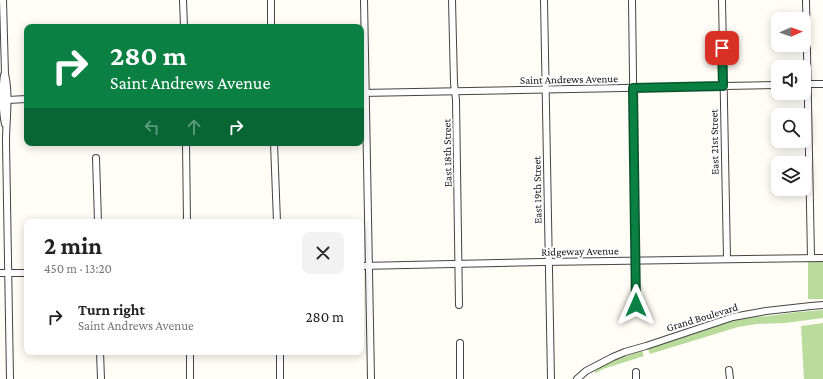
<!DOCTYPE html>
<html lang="en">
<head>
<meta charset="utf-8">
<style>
	body { margin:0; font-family:"Crimson Pro",serif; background:#f2f2f2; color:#222; height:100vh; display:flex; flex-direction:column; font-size:15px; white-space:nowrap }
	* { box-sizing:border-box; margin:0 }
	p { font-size:13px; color:#767676 }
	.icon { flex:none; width:22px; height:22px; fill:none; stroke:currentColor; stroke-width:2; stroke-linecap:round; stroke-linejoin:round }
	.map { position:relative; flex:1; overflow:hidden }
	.details { position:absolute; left:24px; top:219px; width:340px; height:136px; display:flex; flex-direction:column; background:#fff; border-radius:8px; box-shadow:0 2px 10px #0003 }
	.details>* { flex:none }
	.top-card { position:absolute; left:24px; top:24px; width:340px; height:122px; border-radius:8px; box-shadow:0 2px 10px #0003; background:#0b8043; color:#fff; overflow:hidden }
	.needle { width:26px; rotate:88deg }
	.controls { position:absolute; left:771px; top:12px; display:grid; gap:8px }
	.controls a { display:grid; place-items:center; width:40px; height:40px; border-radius:8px; background:#fff; box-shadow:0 2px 10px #0003; font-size:20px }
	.pin { position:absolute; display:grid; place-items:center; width:34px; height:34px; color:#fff; margin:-17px; border-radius:8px; box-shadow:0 2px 6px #0006 }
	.me { position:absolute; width:44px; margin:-22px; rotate:0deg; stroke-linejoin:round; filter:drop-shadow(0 0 3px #0008) }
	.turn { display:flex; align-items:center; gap:14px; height:84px; padding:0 20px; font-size:18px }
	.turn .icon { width:52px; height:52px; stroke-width:2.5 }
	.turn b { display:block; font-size:28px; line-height:34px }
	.lanes { display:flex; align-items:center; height:38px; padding:0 20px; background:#0003; justify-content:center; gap:20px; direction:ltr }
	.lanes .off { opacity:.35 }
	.round { display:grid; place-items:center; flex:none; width:42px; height:42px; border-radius:8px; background:#f2f2f2 }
	.headline { display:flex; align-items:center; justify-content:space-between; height:68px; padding:0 20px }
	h1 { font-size:24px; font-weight:700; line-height:30px }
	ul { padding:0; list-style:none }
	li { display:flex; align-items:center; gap:12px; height:60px; padding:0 20px }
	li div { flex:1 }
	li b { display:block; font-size:15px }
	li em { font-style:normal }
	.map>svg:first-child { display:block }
</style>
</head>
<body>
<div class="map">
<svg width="823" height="379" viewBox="0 0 823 379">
	<rect width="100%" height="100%" fill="#fffdf5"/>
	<!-- forest -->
	<g fill="#b9dc9c">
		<rect x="808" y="260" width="15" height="39"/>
		<path d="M823 310V318L785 323 757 324 738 327 650 354 648 349 732 319 768 316 798 312Z"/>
		<path d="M823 323V379H804L801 326Z"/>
		<path d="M642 351 644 356 603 369 596 373 594 372 608 362Z"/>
	</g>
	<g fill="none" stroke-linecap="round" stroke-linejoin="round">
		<defs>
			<g id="minor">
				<path d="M3 0 5 74C10 96 6 119 6 142L10 379"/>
				<path d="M183 0 184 27"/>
				<path d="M271 0V27"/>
				<path d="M364 0 371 379"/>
				<path d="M452 0 454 83 456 100 459 305"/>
				<path d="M544 0 551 379"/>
				<path d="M632 0 636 305"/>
				<path d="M722 0 727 259"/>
				<path d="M806 0 811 257"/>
				<path d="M4 75C2 88 2 111 5 124"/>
				<path d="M806 84H823"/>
				<path d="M361 93 778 85"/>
				<path d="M7 100 27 99"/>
				<path d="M186 143 187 222"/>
				<path d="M274 143 277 222"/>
				<path d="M96 158 98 222"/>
				<path d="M361 266 542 262 823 258"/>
				<path d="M0 273H27"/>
				<path d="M460 343V379"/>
				<path d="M100 352 101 379"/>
				<path d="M190 352V379"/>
				<path d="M280 352V379"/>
				<path d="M729 370 730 379"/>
				<path d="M636 372V379"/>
				<path d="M577 379 586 371 613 357 625 352 646 346 733 317 766 311 811 306 823 305"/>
			</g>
		</defs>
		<!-- minor casing -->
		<use href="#minor" stroke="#444" stroke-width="8"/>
		<!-- minor -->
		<use href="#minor" stroke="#fff" stroke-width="6"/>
	</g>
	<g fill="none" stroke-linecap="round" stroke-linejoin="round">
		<defs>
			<path id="route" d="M636 305 633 88 723 86 722 48"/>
		</defs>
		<!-- route casing -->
		<use href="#route" stroke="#07532c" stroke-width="10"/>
		<!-- route -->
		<use href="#route" stroke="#0b8043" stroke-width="7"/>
	</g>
	<g text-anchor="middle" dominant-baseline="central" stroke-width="4" stroke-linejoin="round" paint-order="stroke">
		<!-- street labels -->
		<g font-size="11" fill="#111" stroke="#fff">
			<text transform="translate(569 79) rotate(-1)">Saint Andrews Avenue</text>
			<text transform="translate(714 142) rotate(-91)">East 21st Street</text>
			<text transform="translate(447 153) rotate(-91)">East 18th Street</text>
			<text transform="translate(537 190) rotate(-91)">East 19th Street</text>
			<text transform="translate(580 251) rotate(-1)">Ridgeway Avenue</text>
			<text transform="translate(702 317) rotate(-17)">Grand Boulevard</text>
		</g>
	</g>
</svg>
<div class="controls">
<a><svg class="needle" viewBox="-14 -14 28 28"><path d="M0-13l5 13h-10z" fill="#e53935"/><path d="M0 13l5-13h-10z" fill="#767676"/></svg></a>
<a><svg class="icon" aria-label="sound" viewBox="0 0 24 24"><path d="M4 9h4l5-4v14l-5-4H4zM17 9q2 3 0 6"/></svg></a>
<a><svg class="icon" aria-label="search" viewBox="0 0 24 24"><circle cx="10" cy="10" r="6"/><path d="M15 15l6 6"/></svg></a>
<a><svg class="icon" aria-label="layers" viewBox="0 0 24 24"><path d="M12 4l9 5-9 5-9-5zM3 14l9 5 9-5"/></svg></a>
</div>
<div class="pin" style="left:722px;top:48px;background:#d93025"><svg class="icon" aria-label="arrive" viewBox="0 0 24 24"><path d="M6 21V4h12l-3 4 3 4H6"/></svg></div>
<svg class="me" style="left:636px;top:305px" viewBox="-20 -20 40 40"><path d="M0-17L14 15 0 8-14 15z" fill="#0b8043" stroke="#fff" stroke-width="4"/></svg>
<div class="top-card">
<div class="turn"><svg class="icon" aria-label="right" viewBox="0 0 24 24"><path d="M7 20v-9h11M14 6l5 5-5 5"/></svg><div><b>280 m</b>Saint Andrews Avenue</div></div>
<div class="lanes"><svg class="icon off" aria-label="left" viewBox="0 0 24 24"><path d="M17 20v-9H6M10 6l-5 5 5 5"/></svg><svg class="icon off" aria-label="ahead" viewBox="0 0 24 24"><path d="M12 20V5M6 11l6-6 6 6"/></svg><svg class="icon" aria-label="right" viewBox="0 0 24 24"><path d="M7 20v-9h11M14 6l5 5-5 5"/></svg></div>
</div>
<section class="details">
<div class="headline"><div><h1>2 min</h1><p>450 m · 13:20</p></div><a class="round"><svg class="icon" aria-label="close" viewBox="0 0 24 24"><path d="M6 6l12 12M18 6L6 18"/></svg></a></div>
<ul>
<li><svg class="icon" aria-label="right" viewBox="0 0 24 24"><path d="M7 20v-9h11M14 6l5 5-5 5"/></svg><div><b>Turn right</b><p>Saint Andrews Avenue</p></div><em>280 m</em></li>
</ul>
</section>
</div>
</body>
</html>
